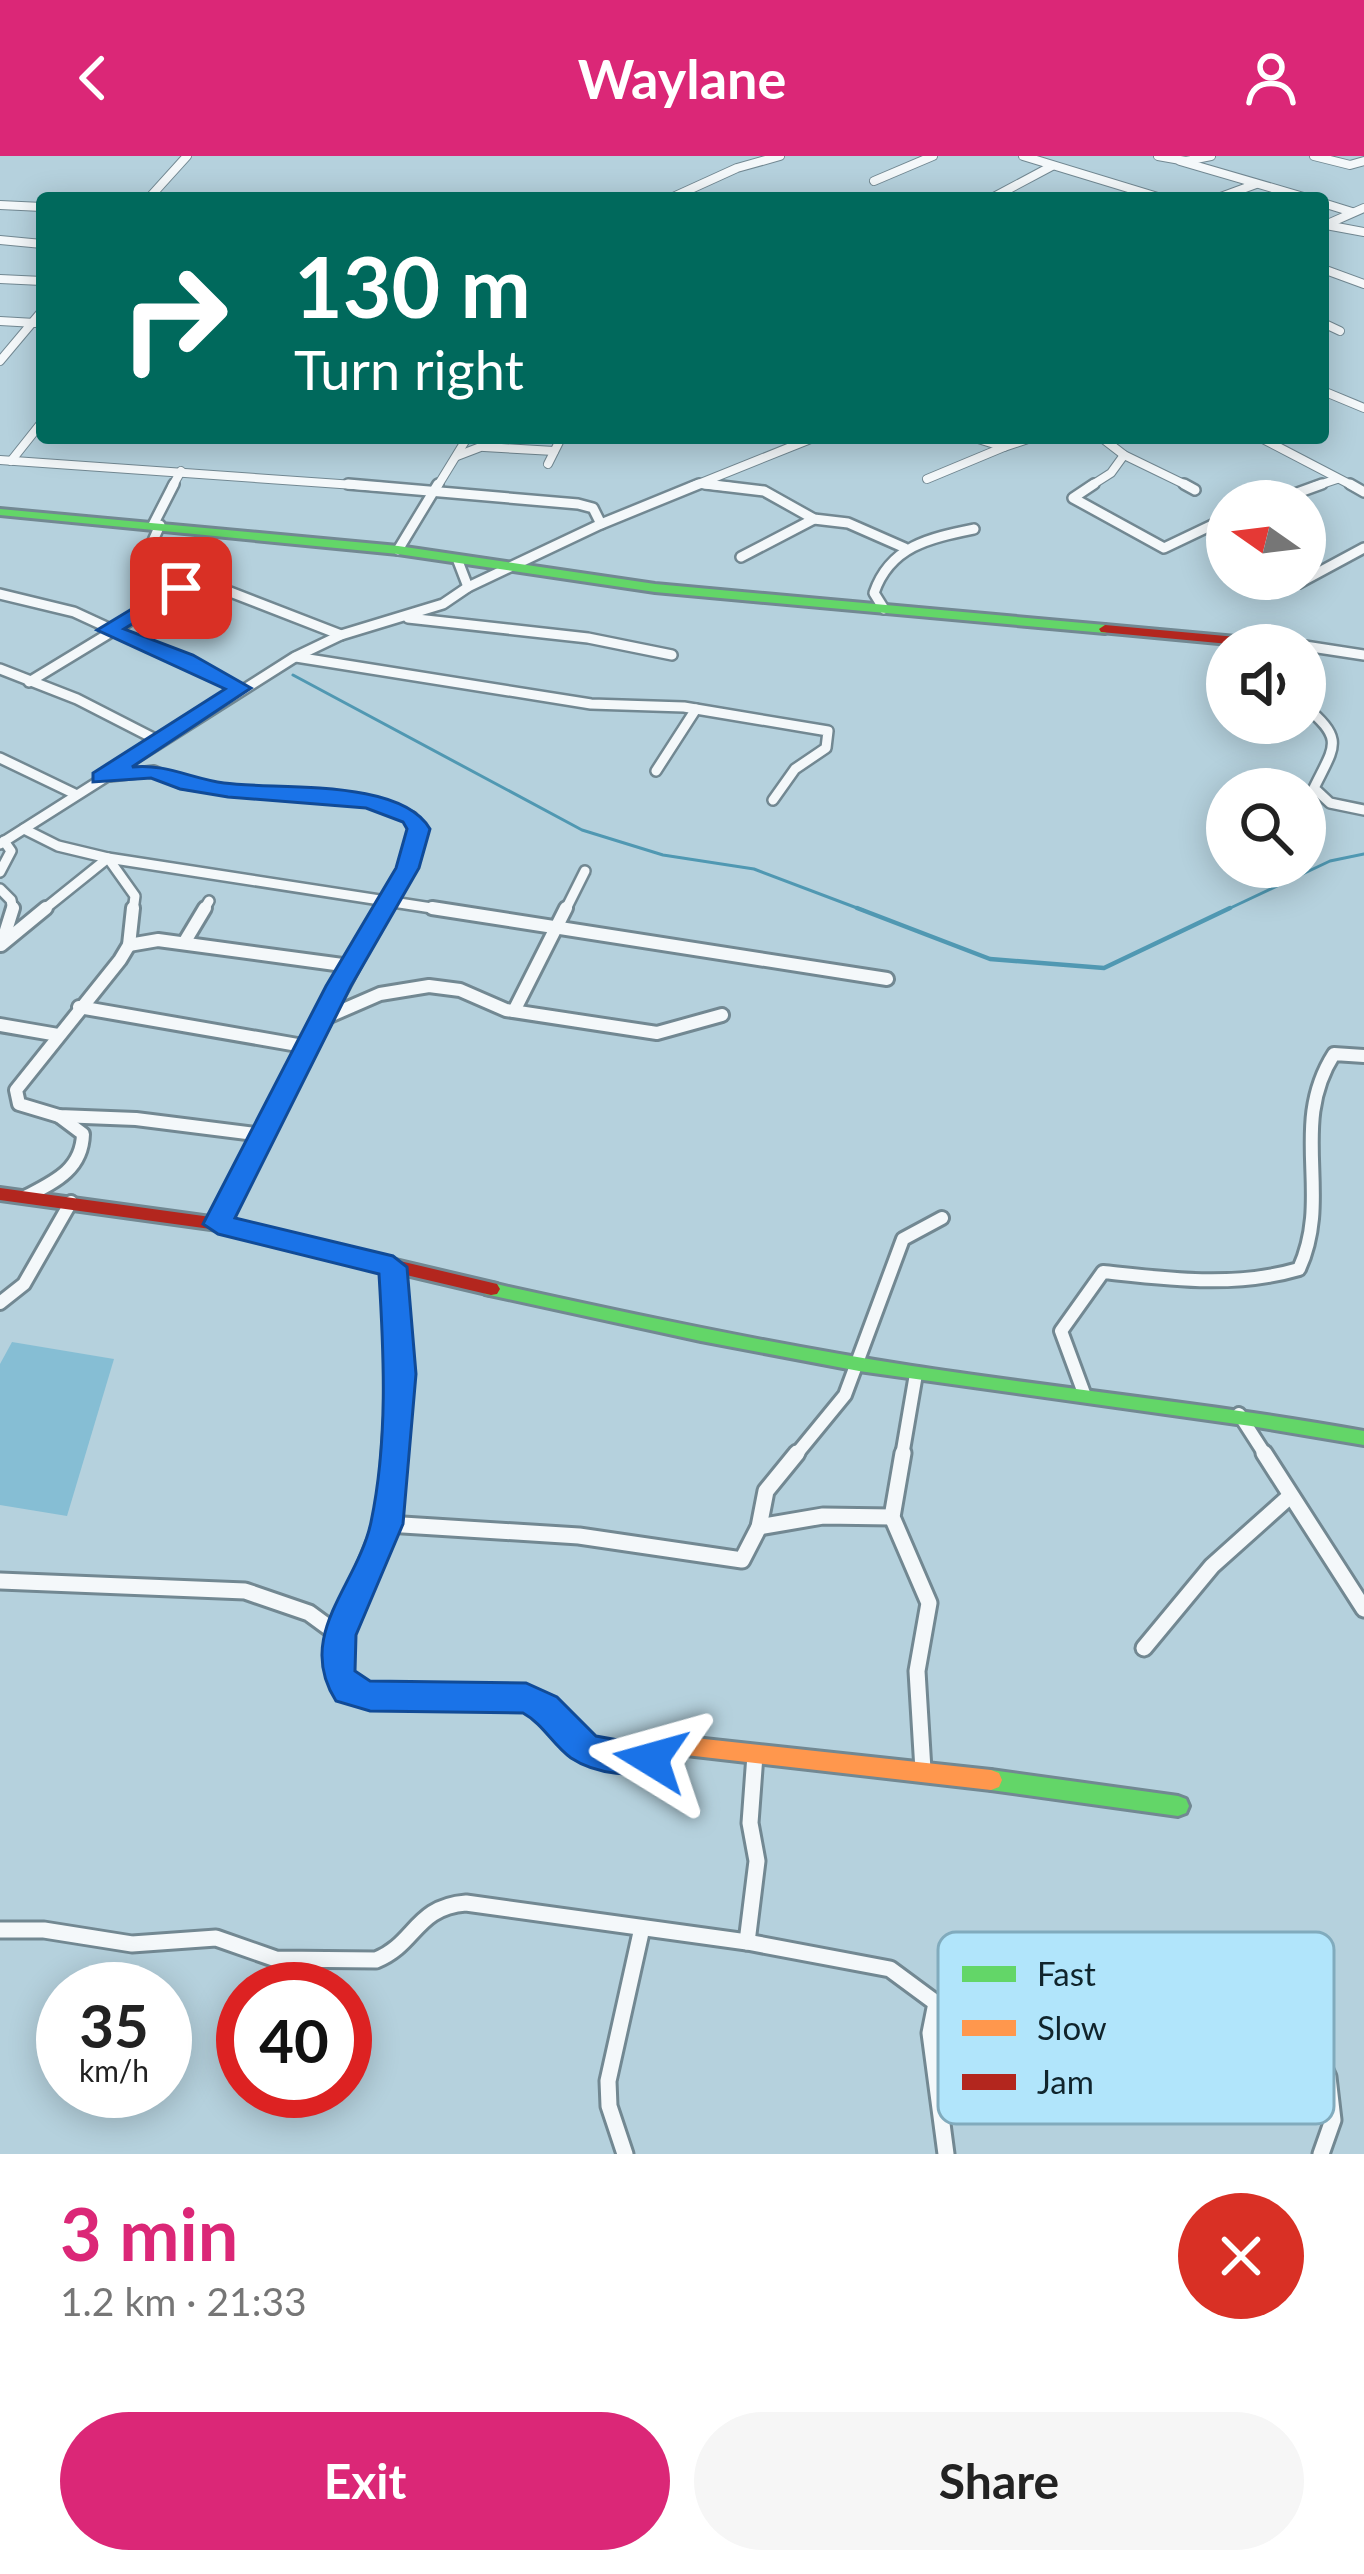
<!DOCTYPE html>
<html lang="en">
<head>
<meta charset="utf-8">
<style>
	body { margin:0; font-family:Lato,sans-serif; background:#f6f6f6; color:#222; height:100vh; display:flex; flex-direction:column; font-size:45px; white-space:nowrap }
	* { box-sizing:border-box; margin:0 }
	p { font-size:39px; color:#767676 }
	.icon { flex:none; width:66px; height:66px; fill:none; stroke:currentColor; stroke-width:2; stroke-linecap:round; stroke-linejoin:round }
	.map { position:relative; height:1998px; overflow:hidden }
	.sheet { display:flex; flex-direction:column; background:#fff; flex:1 }
	.sheet>* { flex:none }
	.hud { position:absolute; left:36px; top:36px; width:1293px; height:252px; border-radius:12px; box-shadow:0 6px 30px #0003; background:#00695c; color:#fff; overflow:hidden }
	.needle { width:78px; rotate:284deg }
	.fabs { position:absolute; left:1206px; top:324px; display:grid; gap:24px }
	.fabs a { display:grid; place-items:center; width:120px; height:120px; border-radius:50%; background:#fff; box-shadow:0 6px 30px #0003; font-size:60px }
	.speed { position:absolute; left:36px; top:1806px; display:flex; gap:24px; font-size:60px; font-weight:700; text-align:center }
	.speed>* { display:grid; place-content:center; width:156px; height:156px; border-radius:50%; background:#fff; box-shadow:0 6px 30px #0003; line-height:1 }
	.speed small { font-size:30px; font-weight:400 }
	.speed .limit { border:18px solid #d22; background:#fff; color:#111 }
	.pin { position:absolute; display:grid; place-items:center; width:102px; height:102px; color:#fff; margin:-51px; border-radius:24px; box-shadow:0 6px 18px #0006 }
	.me { position:absolute; width:132px; margin:-66px; rotate:278deg; stroke-linejoin:round; filter:drop-shadow(0 0 9px #0008) }
	.turn { display:flex; align-items:center; gap:42px; height:252px; padding:0 60px; font-size:54px }
	.turn .icon { width:156px; height:156px; stroke-width:2.5 }
	.turn b { display:block; font-size:84px; line-height:102px }
	.round { display:grid; place-items:center; flex:none; width:126px; height:126px; border-radius:63px; background:#f6f6f6 }
	.overview { display:flex; align-items:center; justify-content:space-between; height:204px; padding:0 60px }
	h1 { font-size:72px; font-weight:700; line-height:90px; color:#db2777 }
	.cta { display:flex; gap:24px; margin-top:auto; padding:24px 60px }
	.cta a { flex:1; height:138px; border-radius:72px; background:#db2777; color:#fff; font-size:48px; font-weight:700; line-height:138px; text-align:center }
	.cta a+a { background:#f6f6f6; color:#222 }
	header { display:flex; justify-content:space-between; align-items:center; height:156px; padding:0 60px; background:#db2777; color:#fff; font-size:54px; font-weight:700 }
	.map>svg:first-child { display:block }
</style>
</head>
<body>
<header><svg class="icon" aria-label="back" viewBox="0 0 24 24"><path d="M15 5l-7 7 7 7"/></svg>Waylane<svg class="icon" aria-label="person" viewBox="0 0 24 24"><circle cx="12" cy="8" r="4"/><path d="M4 21q1-7 8-7t8 7"/></svg></header>
<div class="map">
<svg width="1364" height="1998" viewBox="0 0 1364 1998">
	<rect width="100%" height="100%" fill="#b5d1dd"/>
	<!-- green -->
	<path fill="#86bed4" d="M12 1186 114 1203 67 1360 0 1349V1208Z"/>
	<g fill="none" stroke-linecap="round" stroke-linejoin="round">
		<!-- stream-far1 -->
		<g stroke="#5098b2" stroke-width="3">
			<path d="M293 519 582 674 663 699 754 713 865 755"/>
			<path d="M1224 755 1330 705 1364 698"/>
		</g>
		<!-- stream -->
		<path stroke="#5098b2" stroke-width="4.5" d="M857 752 990 803 1104 812 1230 752"/>
		<defs>
			<g id="street-far3">
				<path d="M1023 0 1161 42"/>
				<path d="M1158 0 1186 5 1211 0"/>
				<path d="M1314 0 1350 9 1364 5"/>
				<path d="M1180 5 1307 42"/>
				<path d="M874 25 933 0"/>
				<path d="M149 42 187 0"/>
				<path d="M671 42 737 12 780 0"/>
				<path d="M992 42 1052 10"/>
				<path d="M1218 42 1256 28"/>
				<path d="M1323 47 1352 56"/>
				<path d="M0 49 42 51"/>
				<path d="M1326 69 1364 76"/>
				<path d="M1323 70 1364 52"/>
				<path d="M0 84 42 88"/>
				<path d="M1323 113 1364 128"/>
				<path d="M0 123 42 125"/>
				<path d="M0 165 35 167"/>
				<path d="M1323 167 1340 175"/>
				<path d="M0 205 42 155"/>
				<path d="M1323 235 1364 252"/>
				<path d="M975 282 1004 291 1031 282"/>
				<path d="M1102 282 1124 299 1190 331"/>
				<path d="M1261 282 1355 331"/>
				<path d="M484 291 554 295"/>
				<path d="M457 300 504 282"/>
				<path d="M0 304 383 331"/>
				<path d="M11 305 42 266"/>
				<path d="M548 308 561 282"/>
				<path d="M927 323 1004 291"/>
				<path d="M701 328 732 331"/>
				<path d="M172 331 181 315"/>
				<path d="M437 331 467 282"/>
				<path d="M691 331 813 282"/>
				<path d="M1089 331 1111 317 1124 299"/>
				<path d="M1313 331 1337 323"/>
			</g>
			<g id="street-far2">
				<path d="M348 328 578 348 593 352 601 368"/>
				<path d="M705 328 764 335 814 363 848 367 905 392"/>
				<path d="M1094 328 1073 342 1164 392 1227 362"/>
				<path d="M1184 328 1195 334"/>
				<path d="M1350 328 1364 336"/>
				<path d="M1275 345 1322 328"/>
				<path d="M153 369 174 328"/>
				<path d="M160 369 143 407 181 432"/>
				<path d="M398 394 438 328"/>
				<path d="M741 401 814 363"/>
				<path d="M458 405 468 431"/>
				<path d="M1299 427 1364 392"/>
				<path d="M0 438 74 456 241 533"/>
				<path d="M884 453 874 437C890 390 930 382 974 373"/>
				<path d="M408 462 588 482 672 499"/>
				<path d="M1305 490 1364 499"/>
				<path d="M296 501 591 548 684 551 828 575 826 592 795 613 773 644"/>
				<path d="M0 513 77 543 159 585"/>
				<path d="M29 526 192 427H207L341 479"/>
				<path d="M1305 550C1345 584 1335 589 1314 632L1330 647 1364 654"/>
				<path d="M0 602 75 638"/>
				<path d="M656 615 696 553"/>
				<path d="M110 620 154 615 180 627 228 634 369 645 412 661 418 673 407 712 382 755"/>
				<path d="M24 673 58 690 108 702 135 740 133 755"/>
				<path d="M0 688 295 501 341 479 443 448 468 431 601 368 699 328"/>
				<path d="M0 716 11 695 4 685"/>
				<path d="M0 733 11 744 13 755"/>
				<path d="M42 755 108 702 451 755"/>
				<path d="M203 755 209 745"/>
				<path d="M565 755 585 715"/>
			</g>
			<g id="street-far1">
				<path d="M133 752 129 789 120 804 16 934 19 948 59 960 136 963 263 979"/>
				<path d="M432 752 887 823"/>
				<path d="M3 784 13 752"/>
				<path d="M184 787 205 752"/>
				<path d="M1 789 46 752"/>
				<path d="M129 789 158 784 350 810"/>
				<path d="M79 851 309 891"/>
				<path d="M514 855 566 752"/>
				<path d="M327 861 380 838 429 830 460 834 506 854 657 877 722 859"/>
				<path d="M0 869 58 879"/>
				<path d="M25 1041C54 1026 82 1014 83 978L59 960"/>
				<path d="M218 1068 384 752"/>
				<path d="M0 1147 24 1128 71 1046"/>
				<path d="M1085 1240 1061 1175 1103 1116C1169 1123 1234 1132 1299 1113 1333 1039 1288 970 1334 898L1364 900"/>
				<path d="M1239 1258 1266 1300"/>
				<path d="M795 1300 845 1239 903 1083 942 1062"/>
				<path d="M902 1300 916 1218"/>
			</g>
			<g id="street">
				<path d="M903 1297 892 1361 929 1447 917 1515 923 1614"/>
				<path d="M1264 1297 1364 1453"/>
				<path d="M387 1368 579 1380 742 1404 759 1371 766 1335 797 1297"/>
				<path d="M759 1371 823 1360 892 1361"/>
				<path d="M0 1425 245 1435 309 1457 339 1479"/>
				<path d="M1144 1492 1212 1410 1289 1341"/>
				<path d="M0 1774H44L132 1788 216 1782 276 1803 376 1804C416 1788 415 1751 466 1747L747 1786 890 1813 936 1847 930 1877 946 1998"/>
				<path d="M747 1786 757 1705 750 1667 755 1599"/>
				<path d="M936 1847 1081 1857 1273 1861 1311 1883 1328 1921 1333 1964 1321 1998"/>
				<path d="M625 1998 609 1950 608 1925 642 1772"/>
			</g>
			<g id="fast">
				<path d="M0 353 398 390 655 428 1105 469 1111 473 1105 477 655 436 398 398 0 359Z"/>
				<path d="M491 1127C631 1158 771 1188 912 1210 1062 1233 1214 1248 1364 1275V1289L1251 1270 859 1215 701 1185 485 1138 482 1133 485 1128Z"/>
				<path d="M991 1614 1178 1640 1186 1643 1189 1650 1186 1657 1178 1660 991 1634 983 1631 980 1624 983 1617Z"/>
			</g>
			<path id="slow" d="M484 1532 526 1533 533 1536C565 1562 594 1597 639 1592 655 1590 671 1584 686 1581L991 1614 999 1617 1002 1624 999 1631 991 1634 686 1599 640 1610H612L577 1597 522 1551 477 1547 474 1541 477 1535Z"/>
			<g id="jam">
				<path d="M1105 469 1281 485 1287 489H1240L1101 476 1099 473Z"/>
				<path d="M0 1032 218 1062 497 1128 500 1133 497 1138 491 1139 402 1118 406 1218 398 1359 351 1473 349 1514 355 1527 370 1531 484 1532 491 1535 494 1541 491 1547 484 1550 370 1549 341 1540 329 1514 331 1473 378 1359 388 1218 384 1114 218 1074 0 1044Z"/>
			</g>
		</defs>
		<!-- street-far3 casing -->
		<use href="#street-far3" stroke="#728892" stroke-width="10"/>
		<!-- street-far2 casing -->
		<use href="#street-far2" stroke="#728892" stroke-width="14"/>
		<!-- street-far1 casing -->
		<use href="#street-far1" stroke="#728892" stroke-width="18"/>
		<!-- street casing -->
		<use href="#street" stroke="#728892" stroke-width="21"/>
		<!-- fast casing -->
		<use href="#fast" stroke="#728892" stroke-width="6"/>
		<!-- slow casing -->
		<use href="#slow" stroke="#728892" stroke-width="6"/>
		<!-- jam casing -->
		<use href="#jam" stroke="#728892" stroke-width="6"/>
		<!-- street-far3 -->
		<use href="#street-far3" stroke="#f4f8fa" stroke-width="8"/>
		<!-- street-far2 -->
		<use href="#street-far2" stroke="#f4f8fa" stroke-width="9"/>
		<!-- street-far1 -->
		<use href="#street-far1" stroke="#f4f8fa" stroke-width="12"/>
		<!-- street -->
		<use href="#street" stroke="#f4f8fa" stroke-width="15"/>
		<!-- fast -->
		<use href="#fast" fill="#63d668" fill-rule="evenodd"/>
		<!-- slow -->
		<use href="#slow" fill="#ff974d" fill-rule="evenodd"/>
		<!-- jam -->
		<use href="#jam" fill="#b3261e" fill-rule="evenodd"/>
	</g>
	<!-- route -->
	<path fill="#1a73e8" stroke="#114b97" stroke-width="3" d="M173 428 191 432 124 473 193 499 251 532 132 611C164 607 193 623 224 627 278 634 401 622 430 673L419 712 351 830 235 1062 393 1100 407 1111 416 1218 403 1368 356 1479 355 1515 370 1525 526 1527 557 1541 596 1580 663 1592 668 1603 663 1614C637 1623 595 1618 571 1602 553 1589 543 1568 523 1557L370 1555 336 1545C294 1479 358 1429 371 1366 388 1285 384 1199 379 1118L218 1078 203 1068 326 830 396 712 407 673 403 666 366 652 228 641 180 633 151 622 93 626V617L225 533 97 474Z"/>
	<!-- legend -->
	<rect x="938" y="1776" width="396" height="192" rx="18" fill="#b1e5fb" stroke="#81abbd" stroke-width="3"/>
	<rect x="962" y="1810" width="54" height="16" fill="#63d668"/>
	<rect x="962" y="1864" width="54" height="16" fill="#ff974d"/>
	<rect x="962" y="1918" width="54" height="16" fill="#b3261e"/>
	<g font-size="33" fill="#10242c">
		<text x="1037" y="1830">Fast</text>
		<text x="1037" y="1884">Slow</text>
		<text x="1037" y="1938">Jam</text>
	</g>
</svg>
<div class="fabs">
<a><svg class="needle" viewBox="-14 -14 28 28"><path d="M0-13l5 13h-10z" fill="#e53935"/><path d="M0 13l5-13h-10z" fill="#767676"/></svg></a>
<a><svg class="icon" aria-label="sound" viewBox="0 0 24 24"><path d="M4 9h4l5-4v14l-5-4H4zM17 9q2 3 0 6"/></svg></a>
<a><svg class="icon" aria-label="search" viewBox="0 0 24 24"><circle cx="10" cy="10" r="6"/><path d="M15 15l6 6"/></svg></a>
</div>
<div class="speed"><div>35<small>km/h</small></div><div class="limit">40</div></div>
<div class="pin" style="left:181px;top:432px;background:#d93025"><svg class="icon" aria-label="arrive" viewBox="0 0 24 24"><path d="M6 21V4h12l-3 4 3 4H6"/></svg></div>
<svg class="me" style="left:651px;top:1603px" viewBox="-20 -20 40 40"><path d="M0-17L14 15 0 8-14 15z" fill="#1a73e8" stroke="#fff" stroke-width="4"/></svg>
<div class="hud">
<div class="turn"><svg class="icon" aria-label="right" viewBox="0 0 24 24"><path d="M7 20v-9h11M14 6l5 5-5 5"/></svg><div><b>130 m</b>Turn right</div></div>
</div>
</div>
<section class="sheet">
<div class="overview"><div><h1>3 min</h1><p>1.2 km · 21:33</p></div><a class="round" style="background:#d93025;color:#fff"><svg class="icon" aria-label="close" viewBox="0 0 24 24"><path d="M6 6l12 12M18 6L6 18"/></svg></a></div>
<div class="cta"><a>Exit</a><a>Share</a></div>
</section>
</body>
</html>
